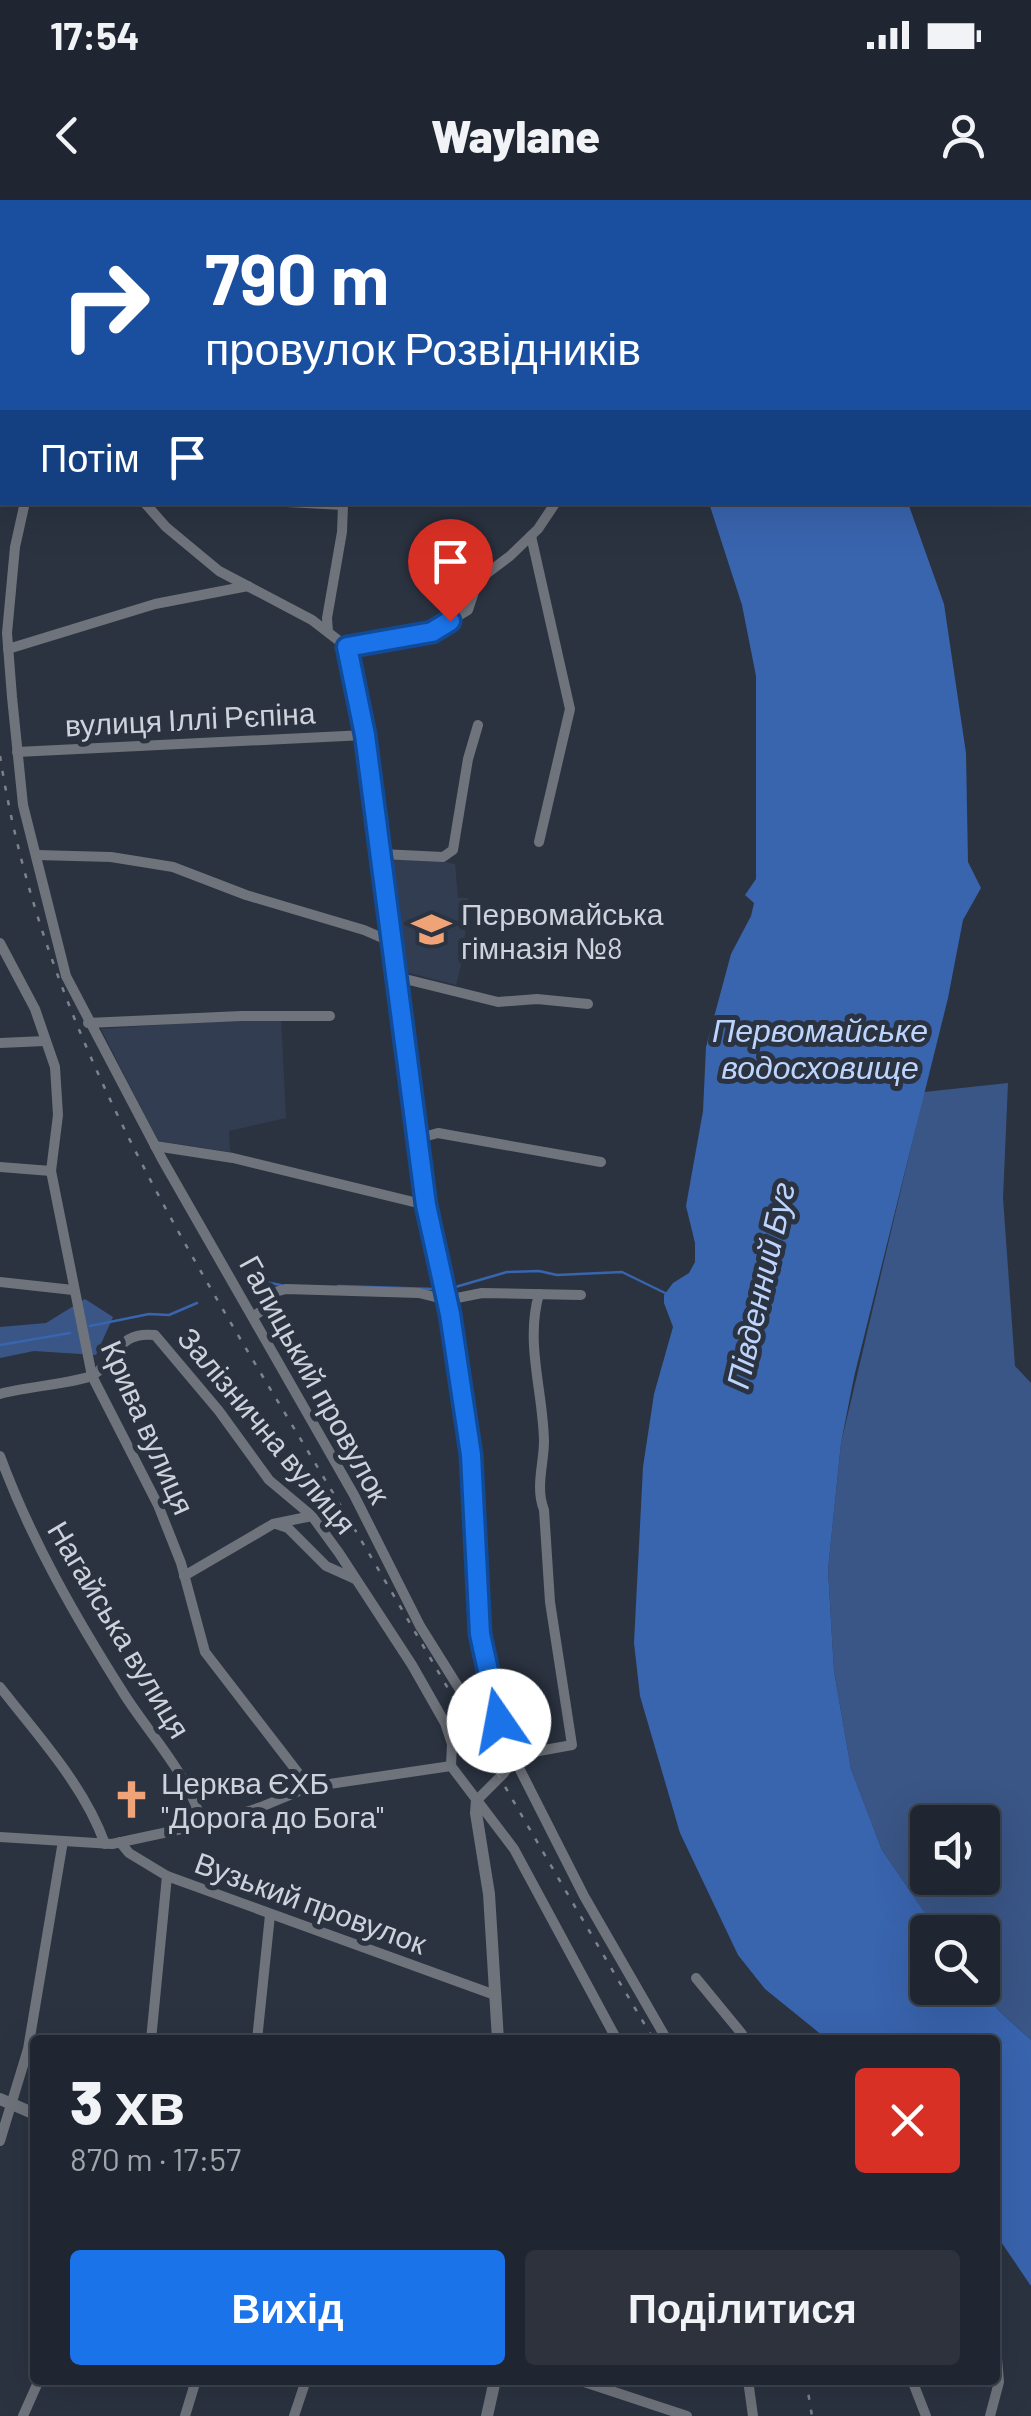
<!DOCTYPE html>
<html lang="uk">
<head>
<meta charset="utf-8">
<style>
	body { margin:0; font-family:Barlow,sans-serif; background:#2d323d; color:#f1f3f6; height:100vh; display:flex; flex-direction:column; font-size:38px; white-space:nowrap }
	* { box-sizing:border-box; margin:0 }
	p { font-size:32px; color:#a2a5ab }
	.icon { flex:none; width:55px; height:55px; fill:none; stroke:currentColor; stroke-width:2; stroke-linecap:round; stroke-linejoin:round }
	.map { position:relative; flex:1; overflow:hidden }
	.details { position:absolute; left:30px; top:1835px; width:970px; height:350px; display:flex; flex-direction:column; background:#202631; border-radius:10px; box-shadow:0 10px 40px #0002,0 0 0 2px #3d434d }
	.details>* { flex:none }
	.top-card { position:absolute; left:0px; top:0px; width:1032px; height:305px; box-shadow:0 10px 40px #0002,0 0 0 2px #3d434d; background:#1a4fa0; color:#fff; overflow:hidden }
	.buttons { position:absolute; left:910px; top:1605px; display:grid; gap:20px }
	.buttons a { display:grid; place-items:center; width:90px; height:90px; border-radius:10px; background:#202631; box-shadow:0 10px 40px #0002,0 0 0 2px #3d434d; font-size:50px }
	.pin { position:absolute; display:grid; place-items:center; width:85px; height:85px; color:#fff; margin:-102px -42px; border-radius:50% 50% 50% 0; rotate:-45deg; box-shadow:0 0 10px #0007 }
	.pin .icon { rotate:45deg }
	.me { position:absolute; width:110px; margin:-55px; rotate:348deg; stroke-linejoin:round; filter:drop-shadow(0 0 8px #0008) }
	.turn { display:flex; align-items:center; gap:35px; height:210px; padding:0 40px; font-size:45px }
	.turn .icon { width:130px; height:130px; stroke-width:2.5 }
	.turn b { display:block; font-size:70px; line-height:85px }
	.then { display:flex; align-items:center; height:95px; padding:0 40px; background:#0003; gap:20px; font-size:38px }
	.round { display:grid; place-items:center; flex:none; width:105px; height:105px; border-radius:10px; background:#2d323d }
	.head { display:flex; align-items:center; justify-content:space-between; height:170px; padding:0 40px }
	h1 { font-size:60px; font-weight:800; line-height:75px }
	.cta { display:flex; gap:20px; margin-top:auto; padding:20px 40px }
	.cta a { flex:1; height:115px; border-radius:10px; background:#1a73e8; color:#fff; font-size:40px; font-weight:800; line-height:115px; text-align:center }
	.cta a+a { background:#2d323d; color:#f1f3f6 }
	.status { display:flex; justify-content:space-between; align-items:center; height:70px; padding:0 50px; background:#202631; direction:ltr }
	.status svg { height:28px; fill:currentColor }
	header { display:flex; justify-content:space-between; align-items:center; height:130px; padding:0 40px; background:#202631; font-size:45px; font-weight:800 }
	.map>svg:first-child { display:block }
</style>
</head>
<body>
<div class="status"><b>17:54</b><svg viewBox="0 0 49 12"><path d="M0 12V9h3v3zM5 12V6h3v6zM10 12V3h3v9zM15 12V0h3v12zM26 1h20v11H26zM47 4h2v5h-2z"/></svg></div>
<header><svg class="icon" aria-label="back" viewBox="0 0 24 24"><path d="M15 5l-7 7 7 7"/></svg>Waylane<svg class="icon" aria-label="person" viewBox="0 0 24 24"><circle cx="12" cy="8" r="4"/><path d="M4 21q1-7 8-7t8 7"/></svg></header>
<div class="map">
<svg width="1031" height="2216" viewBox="0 0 1031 2216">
	<rect width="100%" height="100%" fill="#2b3341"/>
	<!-- built -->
	<g fill="#323d51">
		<path d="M430 659 455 664 458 698H468L463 758 456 785 402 771 387 663 392 660Z"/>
		<path d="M281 816 286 918 229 931 230 952 158 941 101 829Z"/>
	</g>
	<!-- green -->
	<g fill="#3a5686" fill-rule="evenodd">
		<path d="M1008 883 1003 998 1015 1166 1031 1183V1840L999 1811 981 1788 982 1732H938L882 1650 851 1569 834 1471 828 1370 841 1243 924 892ZM928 1622H982V1678H928Z"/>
		<path d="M85 1099 113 1117 96 1155 34 1151 0 1158V1127L46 1123Z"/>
	</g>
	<!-- water -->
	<g fill="#3964ae">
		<path d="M570 0H771L773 2H571Z"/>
		<path d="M709 303H908L944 404 966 553 968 662 981 688 963 720 948 798 854 1177 841 1243 828 1370 834 1471 851 1569 882 1650 938 1732H928V1788H981L999 1811 1031 1840V2086L995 2033V1840H828L765 1789 738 1755 680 1633 640 1496 634 1443 643 1267 654 1194 673 1127 664 1103V1095L673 1083 689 1073 695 1062V1043L686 1006 703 911 706 847 731 754 751 716 754 703 745 695 756 679V476L742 405Z"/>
	</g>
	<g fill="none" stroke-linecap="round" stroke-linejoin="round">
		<!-- stream -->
		<g stroke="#3964ae" stroke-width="2.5">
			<path d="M247 1078 285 1086"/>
			<path d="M338 1086 434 1089"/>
			<path d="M452 1088 507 1072 539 1071 557 1075 622 1072 665 1093"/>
			<path d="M90 1126 149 1114 169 1115 197 1103"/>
			<path d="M0 1145 70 1133"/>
		</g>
		<!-- minor -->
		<g stroke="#6f737b" stroke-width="10">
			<path d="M288 0 290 2"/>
			<path d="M59 2V0"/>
			<path d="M1030 126H1031"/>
			<path d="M25 302 15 347 7 433 12 497 23 605 66 776 162 959 354 1295 420 1426 477 1517 511 1552 584 1696 667 1840"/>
			<path d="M144 302 166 327 219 371 312 420 347 447 365 535 426 1005 451 1114 471 1255 481 1434 499 1521 511 1552V1563L504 1573 477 1600"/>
			<path d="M287 302 343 305"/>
			<path d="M531 336 570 509 539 642"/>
			<path d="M328 432 327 418 342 332 343 305 346 302"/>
			<path d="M347 447 432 432 468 410 478 380 510 356 538 329 556 302"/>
			<path d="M8 449 155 404 248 386"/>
			<path d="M17 552 365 535"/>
			<path d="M381 654 443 657 453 650 468 559 478 525"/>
			<path d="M37 655 111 657 173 667 246 695 364 730 394 743"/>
			<path d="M0 743 35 809 55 867 58 915 51 971 92 1176 158 1305 181 1363 205 1452 309 1587"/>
			<path d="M397 777 498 802 537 799 588 804"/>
			<path d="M88 823 241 816H330"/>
			<path d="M0 843 45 841"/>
			<path d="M416 939 438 933 601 962"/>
			<path d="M155 946 233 958 426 1005"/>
			<path d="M0 967 51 971"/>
			<path d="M0 1082 73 1090"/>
			<path d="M253 1117 270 1104 275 1092 286 1089 419 1093 447 1100 482 1093 581 1095"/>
			<path d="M0 1194C19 1188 82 1182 93 1175 120 1159 116 1131 155 1135L219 1211 269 1280 312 1316 339 1353 412 1465 445 1523 452 1544 451 1566 514 1649 617 1840"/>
			<path d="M0 1256C31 1340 76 1418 124 1494 150 1535 190 1576 202 1624"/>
			<path d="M276 1324 288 1328 326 1366 355 1379"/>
			<path d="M184 1376 273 1324 312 1316"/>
			<path d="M0 1487C38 1536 84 1585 105 1644"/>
			<path d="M511 1552 528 1553 572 1545 550 1402 544 1310C535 1287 544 1264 544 1241 543 1191 525 1143 539 1094"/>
			<path d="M0 1637 112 1644 219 1621 261 1607 309 1587 451 1566"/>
			<path d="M120 1642 129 1653 167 1676 495 1795"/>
			<path d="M696 1778 742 1834 739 1840"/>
			<path d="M151 1840 167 1676"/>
			<path d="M257 1840 270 1715"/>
			<path d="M0 1941 28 1849 63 1641"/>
			<path d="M578 2180 687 2216"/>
			<path d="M748 2180 753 2216"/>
			<path d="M912 2180 926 2216"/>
			<path d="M23 2216 39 2180"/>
			<path d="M185 2216 196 2180"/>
			<path d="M294 2216 306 2180"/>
			<path d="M990 2216 999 2182 995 2135"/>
		</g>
		<!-- tertiary -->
		<g stroke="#6f737b" stroke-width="12">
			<path d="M477 1600 476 1613 489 1694 498 1840"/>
			<path d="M0 1899 35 1914"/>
			<path d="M487 2216 495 2180"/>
		</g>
		<!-- rail -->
		<g stroke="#7c828e" stroke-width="2.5" stroke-dasharray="5 10" stroke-linecap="butt">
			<path d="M0 556C44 840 201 1071 345 1313 449 1488 549 1665 654 1840"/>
			<path d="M806 2180 812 2216"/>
		</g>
	</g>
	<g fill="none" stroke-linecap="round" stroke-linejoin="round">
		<defs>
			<path id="route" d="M450 421 432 432 347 447 365 535 426 1005 450 1114 471 1255 480 1434 499 1521"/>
		</defs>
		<!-- route casing -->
		<use href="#route" stroke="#114b97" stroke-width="25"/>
		<!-- route -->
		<use href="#route" stroke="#1a73e8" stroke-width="18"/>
	</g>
	<!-- icons -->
	<defs>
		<symbol id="school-bare" viewBox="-9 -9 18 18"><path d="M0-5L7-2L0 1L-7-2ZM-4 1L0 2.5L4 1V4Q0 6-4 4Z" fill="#efa377" stroke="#2b3341" stroke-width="2.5" paint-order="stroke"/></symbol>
		<symbol id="church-bare" viewBox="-9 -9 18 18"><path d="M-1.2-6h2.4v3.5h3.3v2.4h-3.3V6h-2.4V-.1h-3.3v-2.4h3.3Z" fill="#efa377" stroke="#2b3341" stroke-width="2.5" paint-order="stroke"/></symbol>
	</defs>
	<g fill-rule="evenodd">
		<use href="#school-bare" x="404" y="702" width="55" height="55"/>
		<use href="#church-bare" x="104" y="1572" width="55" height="55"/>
	</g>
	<g text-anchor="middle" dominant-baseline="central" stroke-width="10" stroke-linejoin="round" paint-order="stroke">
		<!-- street labels -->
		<g font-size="30" fill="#cdd2db" stroke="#2b3341">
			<text transform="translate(190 518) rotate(-3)">вулиця Іллі Рєпіна</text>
			<text transform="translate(316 1179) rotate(61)">Галицький провулок</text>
			<text transform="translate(149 1227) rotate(66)">Крива вулиця</text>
			<text transform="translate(268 1230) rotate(50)">Залізнична вулиця</text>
			<text transform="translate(120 1429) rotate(59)">Нагайська вулиця</text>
			<text transform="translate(311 1702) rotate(20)">Вузький провулок</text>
		</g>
		<!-- poi labels -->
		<g font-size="30" fill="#cdd2db" stroke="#2b3341" text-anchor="start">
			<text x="461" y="713">Первомайська<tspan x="461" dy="34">гімназія №8</tspan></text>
			<text x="161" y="1582">Церква ЄХБ<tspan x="161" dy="34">"Дорога до Бога"</tspan></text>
		</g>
		<!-- water labels -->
		<g font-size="32" font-style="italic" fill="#bdd5fe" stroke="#2b3341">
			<text x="820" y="829">Первомайське<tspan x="820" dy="37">водосховище</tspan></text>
			<text transform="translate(759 1085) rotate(-77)">Південний Буг</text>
		</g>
	</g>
</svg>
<div class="buttons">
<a><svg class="icon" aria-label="sound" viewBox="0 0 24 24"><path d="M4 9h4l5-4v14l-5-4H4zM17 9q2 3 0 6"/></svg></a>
<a><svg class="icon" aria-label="search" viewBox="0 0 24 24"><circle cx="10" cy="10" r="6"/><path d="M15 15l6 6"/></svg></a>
</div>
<div class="pin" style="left:450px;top:421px;background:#d93025"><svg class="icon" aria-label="arrive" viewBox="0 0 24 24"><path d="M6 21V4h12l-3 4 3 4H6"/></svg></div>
<svg class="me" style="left:499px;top:1521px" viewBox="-20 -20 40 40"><circle r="19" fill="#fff"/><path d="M0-13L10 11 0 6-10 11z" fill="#1a73e8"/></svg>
<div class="top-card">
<div class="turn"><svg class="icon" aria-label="right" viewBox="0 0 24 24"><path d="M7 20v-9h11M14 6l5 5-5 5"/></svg><div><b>790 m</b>провулок Розвідників</div></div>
<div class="then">Потім<svg class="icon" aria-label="arrive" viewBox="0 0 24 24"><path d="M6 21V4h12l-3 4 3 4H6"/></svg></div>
</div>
<section class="details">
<div class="head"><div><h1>3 хв</h1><p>870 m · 17:57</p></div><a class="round" style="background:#d93025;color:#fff"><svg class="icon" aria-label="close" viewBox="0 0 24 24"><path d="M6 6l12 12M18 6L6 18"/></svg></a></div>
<div class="cta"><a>Вихід</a><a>Поділитися</a></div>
</section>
</div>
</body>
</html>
